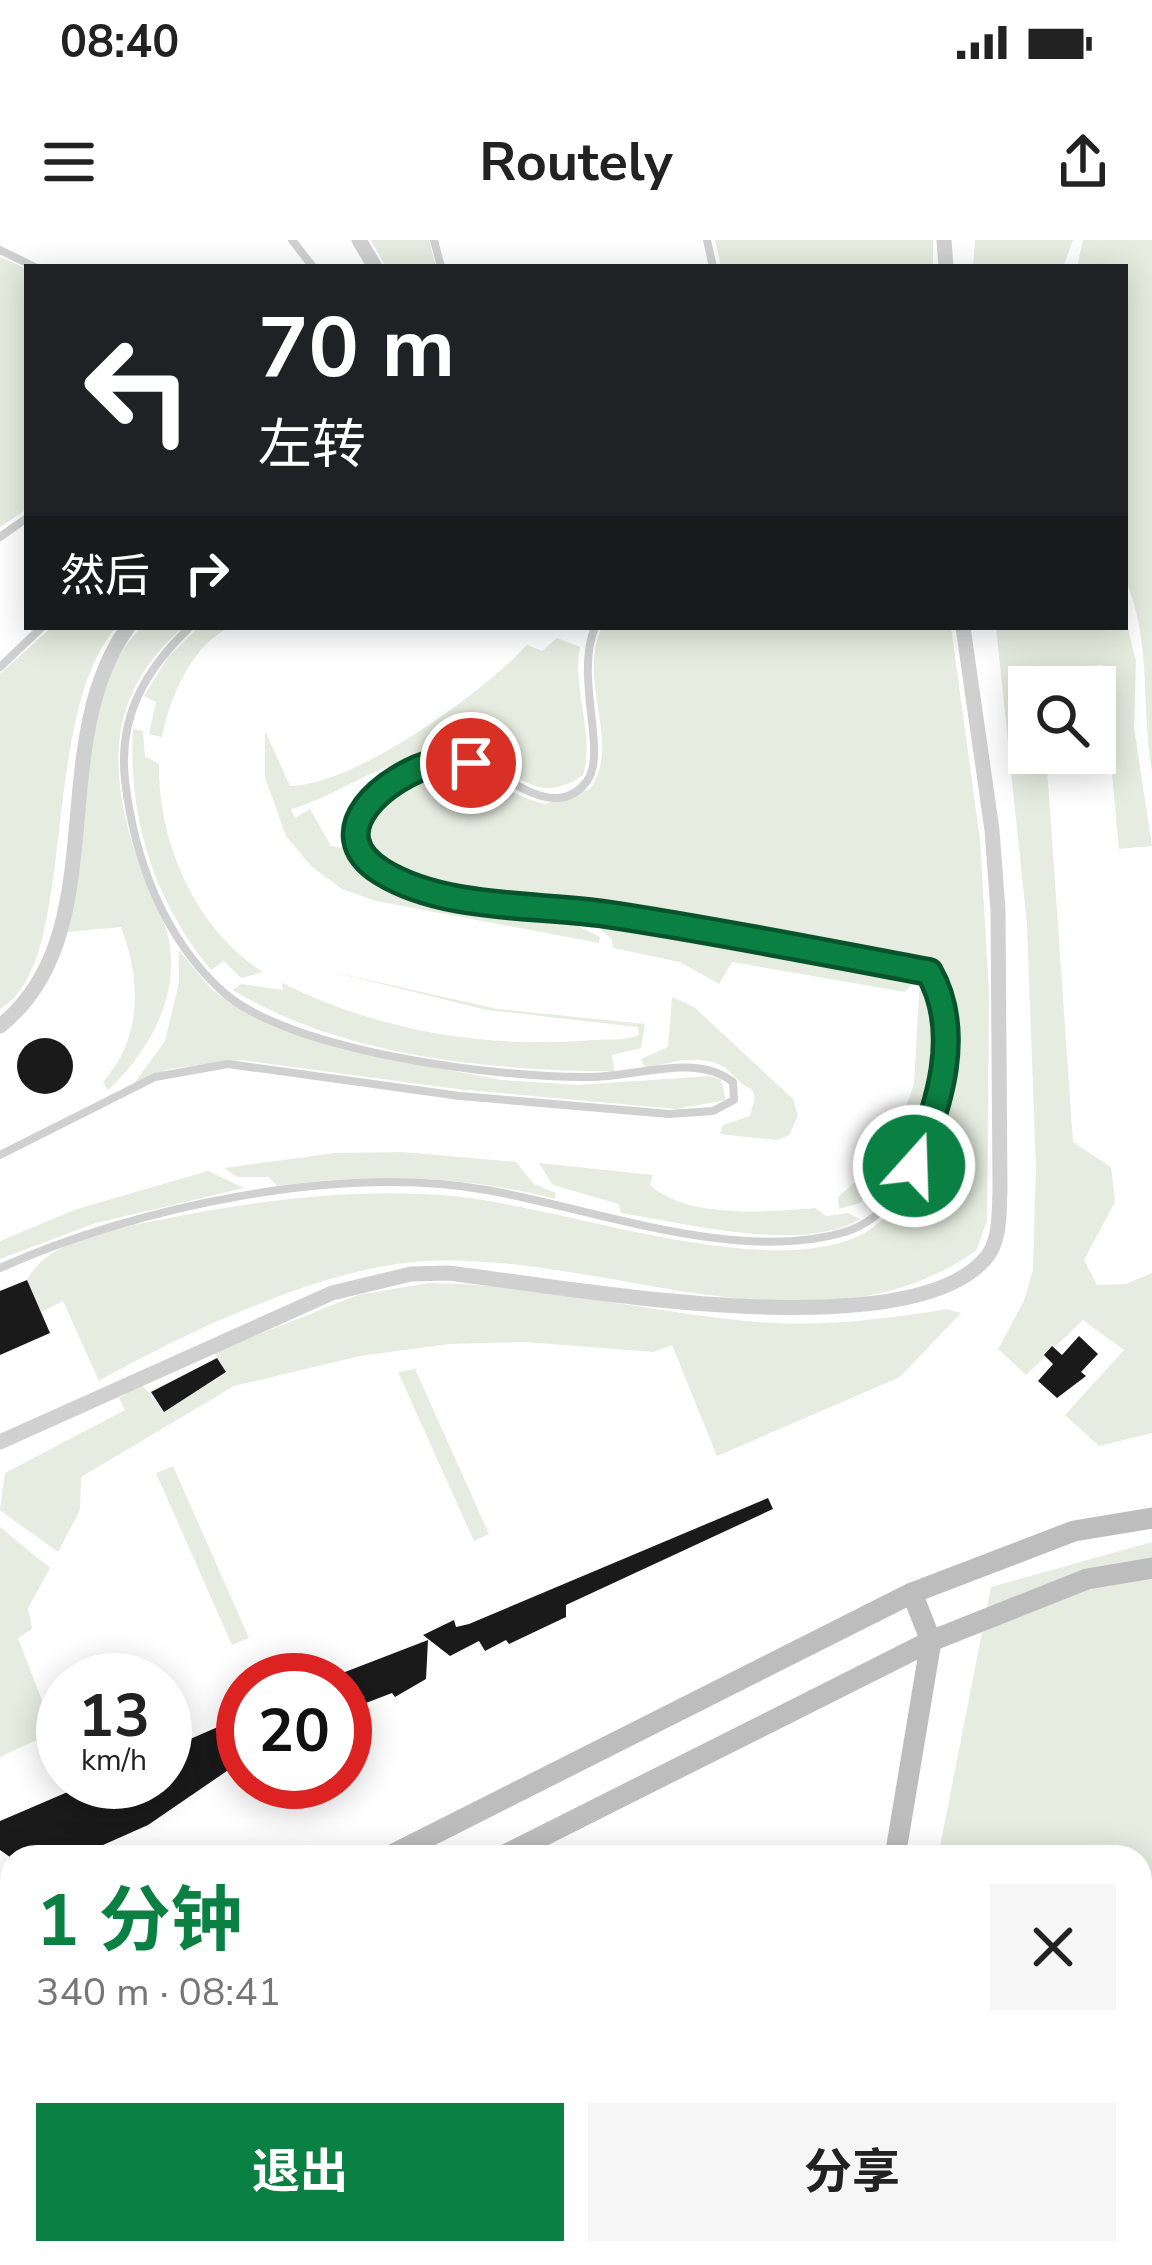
<!DOCTYPE html>
<html lang="zh">
<head>
<meta charset="utf-8">
<style>
	body { margin:0; font-family:"Nunito Sans","Noto Sans SC",sans-serif; background:#f6f6f6; color:#222; height:100vh; display:flex; flex-direction:column; font-size:45px; white-space:nowrap }
	* { box-sizing:border-box; margin:0 }
	p { font-size:39px; color:#767676 }
	.icon { flex:none; width:66px; height:66px; fill:none; stroke:currentColor; stroke-width:2; stroke-linecap:round; stroke-linejoin:round }
	.map { position:relative; flex:1; overflow:hidden }
	.side { position:absolute; left:0px; top:1605px; width:1152px; height:420px; display:flex; flex-direction:column; background:#fff; border-radius:36px 36px 0 0; box-shadow:0 6px 30px #0003 }
	.side>* { flex:none }
	.banner { position:absolute; left:24px; top:24px; width:1104px; height:366px; border-radius:0px; box-shadow:0 6px 30px #0003; background:#202124; color:#fff; overflow:hidden }
	.fabs { position:absolute; left:1008px; top:426px; display:grid; gap:24px }
	.fabs a { display:grid; place-items:center; width:108px; height:108px; border-radius:0px; background:#fff; box-shadow:0 6px 30px #0003; font-size:60px }
	.speed { position:absolute; left:36px; top:1413px; display:flex; gap:24px; font-size:60px; font-weight:700; text-align:center }
	.speed>* { display:grid; place-content:center; width:156px; height:156px; border-radius:50%; background:#fff; box-shadow:0 6px 30px #0003; line-height:1 }
	.speed small { font-size:30px; font-weight:400 }
	.speed .limit { border:18px solid #d22; background:#fff; color:#111 }
	.pin { position:absolute; display:grid; place-items:center; width:102px; height:102px; color:#fff; margin:-51px; border:6px solid #fff; border-radius:50%; box-shadow:0 3px 12px #0007 }
	.me { position:absolute; width:132px; margin:-66px; rotate:20deg; stroke-linejoin:round; filter:drop-shadow(0 0 9px #0008) }
	.turn { display:flex; align-items:center; gap:42px; height:252px; padding:0 36px; font-size:54px }
	.turn .icon { width:156px; height:156px; stroke-width:2.5 }
	.turn b { display:block; font-size:84px; line-height:102px }
	.then { display:flex; align-items:center; height:114px; padding:0 36px; background:#0003; gap:24px; font-size:45px }
	.round { display:grid; place-items:center; flex:none; width:126px; height:126px; border-radius:0px; background:#f6f6f6 }
	.overview { display:flex; align-items:center; justify-content:space-between; height:204px; padding:0 36px }
	h1 { font-size:72px; font-weight:700; line-height:90px; color:#0b8043 }
	.primary-button { display:flex; gap:24px; margin-top:auto; padding:24px 36px }
	.primary-button a { flex:1; height:138px; border-radius:0px; background:#0b8043; color:#fff; font-size:48px; font-weight:700; line-height:138px; text-align:center }
	.primary-button a+a { background:#f6f6f6; color:#222 }
	.status { display:flex; justify-content:space-between; align-items:center; height:84px; padding:0 60px; background:#fff; direction:ltr }
	.status svg { height:33px; fill:currentColor }
	header { display:flex; justify-content:space-between; align-items:center; height:156px; padding:0 36px; background:#fff; font-size:54px; font-weight:700 }
	.map>svg:first-child { display:block }
</style>
</head>
<body>
<div class="status"><b>08:40</b><svg viewBox="0 0 49 12"><path d="M0 12V9h3v3zM5 12V6h3v6zM10 12V3h3v9zM15 12V0h3v12zM26 1h20v11H26zM47 4h2v5h-2z"/></svg></div>
<header><svg class="icon" aria-label="menu" viewBox="0 0 24 24"><path d="M4 6h16M4 12h16M4 18h16"/></svg>Routely<svg class="icon" aria-label="share" viewBox="0 0 24 24"><path d="M12 15V3M7 8l5-5 5 5M5 13v7h14v-7"/></svg></header>
<div class="map">
<svg width="1152" height="2025" viewBox="0 0 1152 2025">
	<rect width="100%" height="100%" fill="#fff"/>
	<!-- green -->
	<g fill="#e6ecdf">
		<path d="M371 0H429L436 27H386Z"/>
		<path d="M715 0H933V27H721Z"/>
		<path d="M975 0H1073L1063 27H973Z"/>
		<path d="M1083 0H1152V532C1141 467 1152 400 1125 339V27H1077Z"/>
		<path d="M0 17 27 29V269L0 287Z"/>
		<path d="M1125 377 1136 421 1134 488 1152 606 1119 609 1102 425 1039 429 1040 447H1029V513H1046L1073 902 1111 927 1115 962 1084 1020 1097 1045 1126 1044 1152 1033V1193L1099 1206 1065 1175 1124 1110 1083 1080 1026 1135 998 1109 1024 1061 1033 1030 1036 927 1027 684 996 387H1125Z"/>
		<path d="M52 387H116C37 481 80 724 0 769V434Z"/>
		<path d="M142 387H183C99 461 109 544 145 641 151 658 162 675 167 692 183 752 150 811 108 850L103 842C143 797 141 741 121 687L67 692C77 602 74 453 142 387Z"/>
		<path d="M199 387H232C194 400 169 459 162 497L149 494 156 462 144 456 168 417Z"/>
		<path d="M602 387H951L980 600 989 752 987 981 976 1011C808 1127 598 1006 414 1022 318 1030 182 1094 99 1141L63 1061 41 1072 27 1040C47 1000 113 989 154 981 252 961 353 947 453 956 563 967 746 1036 849 1000 904 981 929 912 944 862 955 826 963 761 939 729L586 665 429 646 390 632 360 606C358 586 367 570 382 557 449 496 480 547 545 564L590 549C623 502 576 443 602 387Z"/>
		<path d="M557 398 580 407C572 451 595 493 583 535 530 572 513 519 463 512 404 504 343 555 291 569L295 578 310 569 331 606 345 608C372 669 515 669 573 676L574 684 600 697 599 703 376 661 342 649 311 626 286 596 265 537V491L290 546C356 545 482 453 527 405L542 411Z"/>
		<path d="M133 489 143 491 145 516 159 524C158 602 195 689 263 732L241 738 224 721 211 730C154 660 128 579 133 489Z"/>
		<path d="M605 682 908 736 912 744 905 752 732 722 719 744 680 722 613 708 612 699 601 690Z"/>
		<path d="M179 710 212 750 237 767 340 809 501 840 578 845 710 836 721 840 726 860 676 869 457 849 241 820 168 829 133 845 165 801 179 742Z"/>
		<path d="M329 731 497 769 645 784 641 808 612 815 614 831C490 831 341 816 233 750L241 744 283 750 282 743C380 791 485 809 593 800 608 799 624 801 639 795L638 787 487 770Z"/>
		<path d="M920 740 928 741C958 789 937 864 913 910L903 907 860 963 839 969 838 957 869 930 902 878 914 844Z"/>
		<path d="M672 757 694 767 793 859 798 876 789 895 777 900 720 894 723 885 750 876 755 858 752 849C737 844 735 833 722 826 698 814 670 822 646 829L641 819 668 807Z"/>
		<path d="M403 912 516 922 534 944 556 953 555 959C463 935 372 933 277 946L269 937H237L224 928 335 913Z"/>
		<path d="M539 923 653 935 650 945C687 979 768 972 815 968L826 976 848 973 860 979C801 1014 686 983 621 973L619 964 553 945Z"/>
		<path d="M208 931 244 948 96 983 0 1019V1001L77 969Z"/>
		<path d="M429 1043C537 1044 640 1071 747 1081 815 1088 880 1080 947 1069L961 1073 900 1137 717 1216 672 1105 654 1112 524 1102 449 1104 360 1116 234 1146 81 1237 80 1270 58 1312 0 1270 5 1233 125 1170 119 1158 141 1144 164 1171 226 1133 214 1112 358 1055Z"/>
		<path d="M415 1129 489 1294 474 1301 398 1132Z"/>
		<path d="M173 1226 249 1398 232 1405 156 1233Z"/>
		<path d="M0 1287 50 1328 28 1368 32 1389 18 1398 54 1492 0 1517Z"/>
		<path d="M1152 1302V2009L1140 2012V1617H938L991 1347Z"/>
		<path d="M12 1879V2013H315L320 2025H0V1885Z"/>
		<path d="M860 2013H1137L1090 2025H857Z"/>
	</g>
	<!-- building -->
	<g fill="#1a1a1a">
		<circle cx="45" cy="826" r="28"/>
		<path d="M27 1040 50 1093 0 1115V1051Z"/>
		<path d="M1079 1096 1098 1114 1081 1132 1086 1136 1057 1158 1038 1141 1053 1124 1044 1115 1052 1106 1062 1115Z"/>
		<path d="M217 1118 226 1132 164 1172 151 1152Z"/>
		<path d="M768 1258 773 1269 566 1365V1377L509 1404 506 1400 485 1411 479 1401 450 1416 423 1395 454 1380 456 1387 469 1384Z"/>
		<path d="M428 1400 426 1439 395 1457 392 1453 345 1471V1432Z"/>
		<path d="M243 1476V1520L148 1585 76 1617H10L0 1610V1581L91 1542H165V1510Z"/>
	</g>
	<g fill="none" stroke-linecap="round" stroke-linejoin="round">
		<!-- lane -->
		<g stroke="#d0d0d0" stroke-width="8">
			<path d="M292 0 313 27"/>
			<path d="M434 0 441 27"/>
			<path d="M707 0 713 27"/>
			<path d="M0 10 35 27"/>
			<path d="M0 297 27 278"/>
			<path d="M0 427 42 387"/>
			<path d="M0 915 155 837 228 824 460 856 669 874 713 871 734 860 733 842C696 813 639 836 593 837 504 839 288 812 222 751 163 697 134 618 125 540 118 477 145 430 190 387"/>
			<path d="M0 1028C136 967 338 924 487 950 593 969 739 1024 845 992 929 967 969 802 929 732L605 674 418 648 384 633 354 603C358 551 419 512 470 523 505 531 554 585 587 541 608 513 574 437 595 387"/>
		</g>
		<!-- street -->
		<g stroke="#d0d0d0" stroke-width="15">
			<path d="M359 0 375 27"/>
			<path d="M944 0 946 27"/>
			<path d="M0 786C116 694 43 505 128 387"/>
			<path d="M0 1202 332 1053 411 1034 448 1033C561 1046 905 1111 985 1019 1001 1002 999 971 1000 949L998 670 992 590 963 387"/>
		</g>
		<!-- secondary -->
		<g stroke="#bdbdbd" stroke-width="21">
			<path d="M388 1617 912 1353 1074 1291 1152 1278"/>
			<path d="M501 1617 931 1401 1087 1339 1152 1328"/>
			<path d="M895 1617 931 1401 912 1353"/>
			<path d="M0 1813 12 1807"/>
			<path d="M0 1869 12 1863"/>
			<path d="M827 2025 829 2013"/>
		</g>
	</g>
	<g fill="none" stroke-linecap="round" stroke-linejoin="round">
		<defs>
			<path id="route" d="M471 523C460 523 446 520 435 523 387 535 317 592 382 632 444 670 535 664 605 674 713 690 821 712 929 732 963 792 939 866 914 926"/>
		</defs>
		<!-- route casing -->
		<use href="#route" stroke="#07532c" stroke-width="30"/>
		<!-- route -->
		<use href="#route" stroke="#0b8043" stroke-width="21"/>
	</g>
</svg>
<div class="fabs">
<a><svg class="icon" aria-label="search" viewBox="0 0 24 24"><circle cx="10" cy="10" r="6"/><path d="M15 15l6 6"/></svg></a>
</div>
<div class="speed"><div>13<small>km/h</small></div><div class="limit">20</div></div>
<div class="pin" style="left:471px;top:523px;background:#d93025"><svg class="icon" aria-label="arrive" viewBox="0 0 24 24"><path d="M6 21V4h12l-3 4 3 4H6"/></svg></div>
<svg class="me" style="left:914px;top:926px" viewBox="-20 -20 40 40"><circle r="17" fill="#0b8043" stroke="#fff" stroke-width="3"/><path d="M0-11L8 9 0 5-8 9z" fill="#fff"/></svg>
<div class="banner">
<div class="turn"><svg class="icon" aria-label="left" viewBox="0 0 24 24"><path d="M17 20v-9H6M10 6l-5 5 5 5"/></svg><div><b>70 m</b>左转</div></div>
<div class="then">然后<svg class="icon" aria-label="right" viewBox="0 0 24 24"><path d="M7 20v-9h11M14 6l5 5-5 5"/></svg></div>
</div>
<section class="side">
<div class="overview"><div><h1>1 分钟</h1><p>340 m · 08:41</p></div><a class="round"><svg class="icon" aria-label="close" viewBox="0 0 24 24"><path d="M6 6l12 12M18 6L6 18"/></svg></a></div>
<div class="primary-button"><a>退出</a><a>分享</a></div>
</section>
</div>
</body>
</html>
